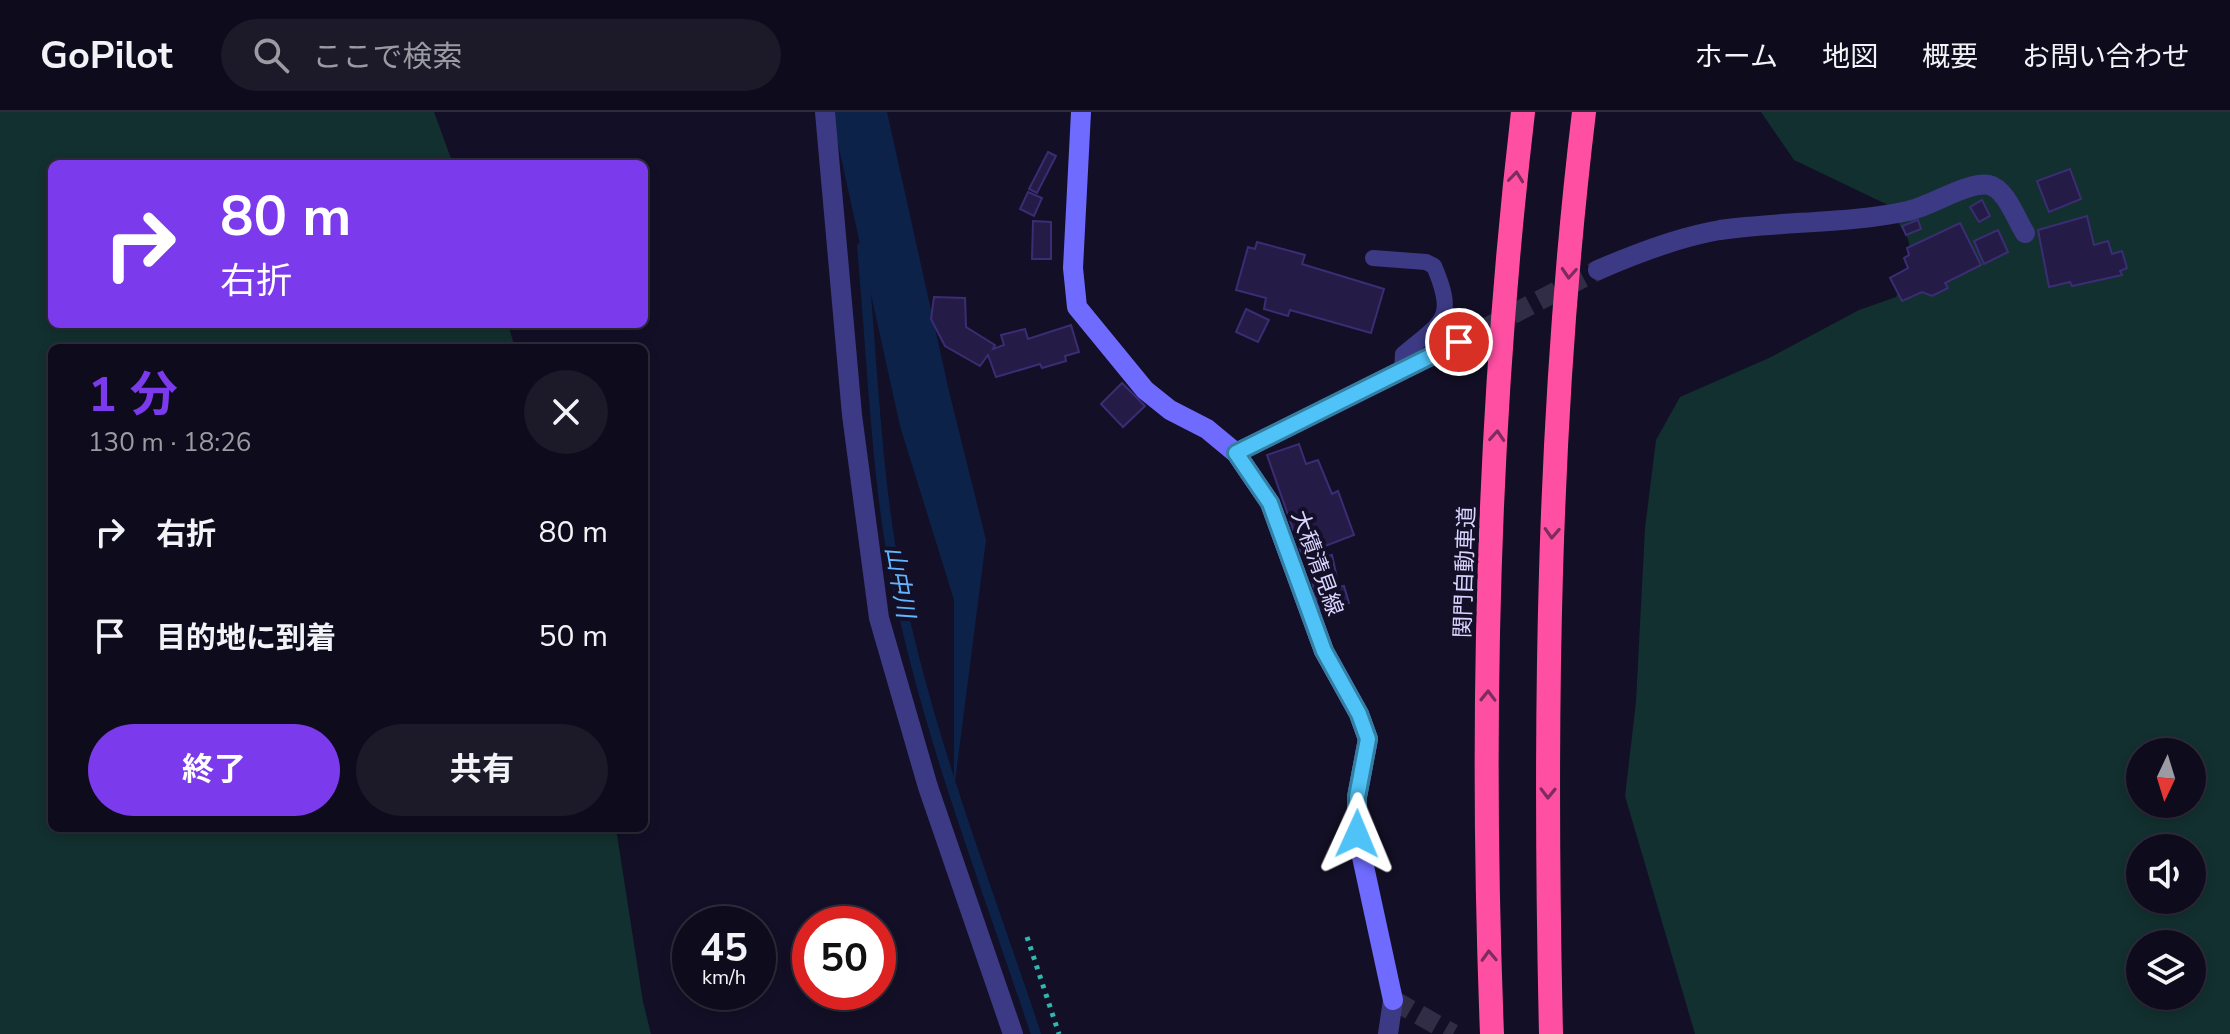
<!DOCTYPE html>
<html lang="ja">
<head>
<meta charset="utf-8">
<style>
	body { margin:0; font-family:"Nunito Sans","Noto Sans JP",sans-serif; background:#1c1929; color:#f1f3f6; height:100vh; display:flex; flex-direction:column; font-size:30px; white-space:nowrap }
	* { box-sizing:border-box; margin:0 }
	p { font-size:26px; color:#9b9ba3 }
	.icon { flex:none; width:44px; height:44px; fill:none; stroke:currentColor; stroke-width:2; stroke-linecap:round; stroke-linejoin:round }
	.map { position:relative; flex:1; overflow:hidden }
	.details { position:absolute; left:48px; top:232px; width:600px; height:488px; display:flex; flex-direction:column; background:#0e0b1c; border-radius:12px; box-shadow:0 4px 12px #0003,0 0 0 2px #2e2b3b }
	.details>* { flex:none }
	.guide { position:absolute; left:48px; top:48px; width:600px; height:168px; border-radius:12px; box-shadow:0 4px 12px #0003,0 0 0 2px #2e2b3b; background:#7c3aed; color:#fff; overflow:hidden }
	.needle { width:52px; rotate:184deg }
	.tools { position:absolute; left:2126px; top:626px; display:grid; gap:16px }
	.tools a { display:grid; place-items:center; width:80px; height:80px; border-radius:50%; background:#0e0b1c; box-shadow:0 4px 12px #0003,0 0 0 2px #2e2b3b; font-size:40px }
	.speed { position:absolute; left:672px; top:794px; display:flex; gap:16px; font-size:40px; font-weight:700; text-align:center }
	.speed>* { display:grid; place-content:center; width:104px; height:104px; border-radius:50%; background:#0e0b1c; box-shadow:0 4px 12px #0003,0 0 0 2px #2e2b3b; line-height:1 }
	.speed small { font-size:20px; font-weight:400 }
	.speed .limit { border:12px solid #d22; background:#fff; color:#111 }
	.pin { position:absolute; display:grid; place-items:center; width:68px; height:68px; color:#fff; margin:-34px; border:4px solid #fff; border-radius:50%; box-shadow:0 2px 8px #0007 }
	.me { position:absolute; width:88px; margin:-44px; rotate:1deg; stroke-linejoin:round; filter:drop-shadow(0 0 6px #0008) }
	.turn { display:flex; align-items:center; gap:28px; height:168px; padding:0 40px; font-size:36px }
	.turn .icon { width:104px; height:104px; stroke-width:2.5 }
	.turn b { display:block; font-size:56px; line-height:68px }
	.round { display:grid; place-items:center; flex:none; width:84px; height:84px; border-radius:42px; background:#1c1929 }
	.overview { display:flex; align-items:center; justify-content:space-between; height:136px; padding:0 40px }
	h1 { font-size:48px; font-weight:700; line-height:60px; color:#7c3aed }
	.primary-button { display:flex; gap:16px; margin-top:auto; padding:16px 40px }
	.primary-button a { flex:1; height:92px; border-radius:48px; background:#7c3aed; color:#fff; font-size:32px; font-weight:700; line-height:92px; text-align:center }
	.primary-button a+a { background:#1c1929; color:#f1f3f6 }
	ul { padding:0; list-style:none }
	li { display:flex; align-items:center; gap:24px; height:104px; padding:0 40px }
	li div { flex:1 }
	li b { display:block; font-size:30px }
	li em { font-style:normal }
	header { display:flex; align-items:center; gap:48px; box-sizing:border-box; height:112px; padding:0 40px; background:#0e0b1c; border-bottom:2px solid #2e2b3b }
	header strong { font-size:38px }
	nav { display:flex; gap:44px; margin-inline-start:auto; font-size:28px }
	.search { width:560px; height:72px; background:#1c1929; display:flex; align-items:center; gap:20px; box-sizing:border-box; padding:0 28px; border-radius:44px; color:#9b9ba3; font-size:30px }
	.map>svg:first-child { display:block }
</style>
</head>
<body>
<header>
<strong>GoPilot</strong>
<div class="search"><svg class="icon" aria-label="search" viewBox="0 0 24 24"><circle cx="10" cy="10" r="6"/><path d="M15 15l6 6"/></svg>ここで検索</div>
<nav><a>ホーム</a><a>地図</a><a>概要</a><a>お問い合わせ</a></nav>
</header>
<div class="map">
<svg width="2230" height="922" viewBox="0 0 2230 922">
	<rect width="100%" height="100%" fill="#130f26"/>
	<!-- green -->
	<g fill="#12302f" fill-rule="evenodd">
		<path d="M0 0H434L453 52H52V212H508L515 236H52V716H616L643 890 651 922H0Z"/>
		<path d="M1761 0H2230V922H1695L1625 684 1636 590 1645 416 1656 328 1680 285 1769 246 1859 198 1896 185 1913 151 1908 127 1888 93 1794 48ZM2140 640H2192V692H2140ZM2140 736H2192V788H2140ZM2140 832H2192V884H2140Z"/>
	</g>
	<!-- water -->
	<path fill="#0c2248" d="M831 0H887L949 279 986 428 954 678V488L900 314Z"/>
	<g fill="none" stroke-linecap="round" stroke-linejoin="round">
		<!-- stream -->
		<path stroke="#0c2248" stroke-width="10" d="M862 135C873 253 876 380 902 495 934 640 989 781 1036 922"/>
	</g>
	<!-- building -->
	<g fill="#241b47" stroke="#3b2d73" stroke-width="2">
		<path d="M1048 40 1056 44 1037 81 1029 77Z"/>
		<path d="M2070 57 2081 87 2049 100 2037 69Z"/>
		<path d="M1028 80 1042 86 1034 104 1020 97Z"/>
		<path d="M1982 88 1990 104 1979 110 1970 95Z"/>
		<path d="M2087 104 2094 133 2108 129 2112 142 2122 139 2127 156 2120 159 2122 163 2072 174 2070 170 2049 175 2038 118Z"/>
		<path d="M1918 108 1921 117 1906 123 1902 114Z"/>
		<path d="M1033 109 1051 110V147H1032Z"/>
		<path d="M1960 111 1981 153 1945 171 1948 176 1932 184 1922 180 1902 189 1890 166 1908 156 1904 146 1909 143 1907 136Z"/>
		<path d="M1998 118 2008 140 1984 152 1974 129Z"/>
		<path d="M1257 130 1305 143 1302 152 1384 177 1371 221 1290 198 1288 204 1264 197 1266 186 1236 178 1248 135 1255 137Z"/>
		<path d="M934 185 965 186 966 215 995 233 993 237 1004 233 1001 223 1025 217 1028 227 1071 213 1079 240 1065 244 1066 249 1042 256 1040 252 996 265 988 243 980 254 945 234 931 207Z"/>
		<path d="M1246 197 1269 208 1258 230 1236 220Z"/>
		<path d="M1122 271 1145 294 1123 315 1101 292Z"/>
		<path d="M1299 332 1306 352 1318 348 1332 382 1338 379 1354 423 1302 443 1267 343Z"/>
		<path d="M1332 443 1339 475 1344 474 1349 491 1319 498 1307 448Z"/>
	</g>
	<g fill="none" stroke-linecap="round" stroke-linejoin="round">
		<!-- street-tunnel -->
		<path stroke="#312d47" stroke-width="20" stroke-dasharray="20 10" stroke-linecap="butt" d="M1459 230 1598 158"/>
		<!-- secondary-tunnel -->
		<path stroke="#312d47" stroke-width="20" stroke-dasharray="20 10" stroke-linecap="butt" d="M1393 888 1453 922"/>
		<!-- path -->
		<path stroke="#2fb8b0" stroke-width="5" stroke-dasharray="4 6" stroke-linecap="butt" d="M1027 825 1059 922"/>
		<!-- lane -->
		<path stroke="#3d3a85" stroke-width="16" d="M1373 146 1426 150 1434 154C1457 208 1442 209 1403 242L1402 259"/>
		<!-- street -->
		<g stroke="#3d3a85" stroke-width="20">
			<path d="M825 0 852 303 879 506 928 675 1013 922"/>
			<path d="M1598 158C1637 141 1678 125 1720 118 1783 109 1847 112 1908 99 1931 94 1969 69 1989 73 2006 77 2016 107 2025 121"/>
			<path d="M1236 341 1459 230"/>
			<path d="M1388 922 1393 888"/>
		</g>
		<!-- secondary -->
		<path stroke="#6f6bff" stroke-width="20" d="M1081 0 1073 156 1077 195 1145 278 1170 298 1207 317 1236 341 1270 391 1324 539 1359 602 1368 627 1357 685V722L1393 888"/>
		<!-- highway -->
		<g stroke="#ff4fa3" stroke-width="24">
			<path d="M1492 922C1480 615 1487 306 1523 0"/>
			<path d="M1551 922C1544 615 1547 305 1584 0"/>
		</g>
	</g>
	<!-- one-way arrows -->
	<defs><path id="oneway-chevron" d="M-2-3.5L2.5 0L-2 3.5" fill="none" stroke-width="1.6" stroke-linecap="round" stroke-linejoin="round" transform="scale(2)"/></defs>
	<g stroke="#7d2c5e">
		<use href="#oneway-chevron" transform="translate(1516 65) rotate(-84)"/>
		<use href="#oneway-chevron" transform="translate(1569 161) rotate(94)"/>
		<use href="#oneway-chevron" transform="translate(1497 324) rotate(-86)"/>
		<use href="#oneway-chevron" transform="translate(1552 421) rotate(93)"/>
		<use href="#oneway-chevron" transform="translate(1488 584) rotate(-89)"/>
		<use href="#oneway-chevron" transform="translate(1548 681) rotate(91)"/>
		<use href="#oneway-chevron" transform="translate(1489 844) rotate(-92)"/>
	</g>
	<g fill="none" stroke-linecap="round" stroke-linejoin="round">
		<defs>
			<path id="route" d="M1357 722V685L1368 627 1359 602 1324 539 1270 391 1236 341 1459 230"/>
		</defs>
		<!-- route casing -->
		<use href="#route" stroke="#337fa1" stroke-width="20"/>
		<!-- route -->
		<use href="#route" stroke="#4fc3f7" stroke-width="14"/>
	</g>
	<g text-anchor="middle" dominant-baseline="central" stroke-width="8" stroke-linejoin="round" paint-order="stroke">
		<!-- street labels -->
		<g font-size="22" fill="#d9d4ff" stroke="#130f26">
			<text transform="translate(1317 451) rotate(70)">大積清見線</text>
			<text transform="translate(1465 460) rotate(-88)">関門自動車道</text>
		</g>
		<!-- water labels -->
		<g font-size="24" font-style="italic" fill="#62b6ff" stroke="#130f26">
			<text transform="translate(900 470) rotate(80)">山中川</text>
		</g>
	</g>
</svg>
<div class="tools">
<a><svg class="needle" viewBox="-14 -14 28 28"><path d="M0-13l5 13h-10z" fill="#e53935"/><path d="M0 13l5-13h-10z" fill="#9b9ba3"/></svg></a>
<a><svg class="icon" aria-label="sound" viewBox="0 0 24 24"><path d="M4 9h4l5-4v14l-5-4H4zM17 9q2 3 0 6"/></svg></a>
<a><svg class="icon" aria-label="layers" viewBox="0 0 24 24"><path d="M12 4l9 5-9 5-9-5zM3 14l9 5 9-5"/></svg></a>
</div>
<div class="speed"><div>45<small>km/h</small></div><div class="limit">50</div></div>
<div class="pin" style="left:1459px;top:230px;background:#d93025"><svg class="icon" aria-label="arrive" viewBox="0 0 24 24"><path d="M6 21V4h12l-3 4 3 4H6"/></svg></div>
<svg class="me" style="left:1357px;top:722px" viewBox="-20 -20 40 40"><path d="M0-17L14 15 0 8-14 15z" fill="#4fc3f7" stroke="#fff" stroke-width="4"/></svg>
<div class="guide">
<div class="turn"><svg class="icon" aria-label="right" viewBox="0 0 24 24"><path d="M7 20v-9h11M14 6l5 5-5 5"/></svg><div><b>80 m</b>右折</div></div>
</div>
<section class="details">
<div class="overview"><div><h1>1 分</h1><p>130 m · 18:26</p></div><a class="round"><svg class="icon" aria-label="close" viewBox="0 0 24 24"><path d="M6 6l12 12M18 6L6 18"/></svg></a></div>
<ul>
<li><svg class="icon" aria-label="right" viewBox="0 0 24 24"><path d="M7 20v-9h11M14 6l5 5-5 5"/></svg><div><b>右折</b></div><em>80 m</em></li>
<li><svg class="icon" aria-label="arrive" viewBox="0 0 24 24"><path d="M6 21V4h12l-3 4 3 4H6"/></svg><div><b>目的地に到着</b></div><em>50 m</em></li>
</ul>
<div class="primary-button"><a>終了</a><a>共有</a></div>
</section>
</div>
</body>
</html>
